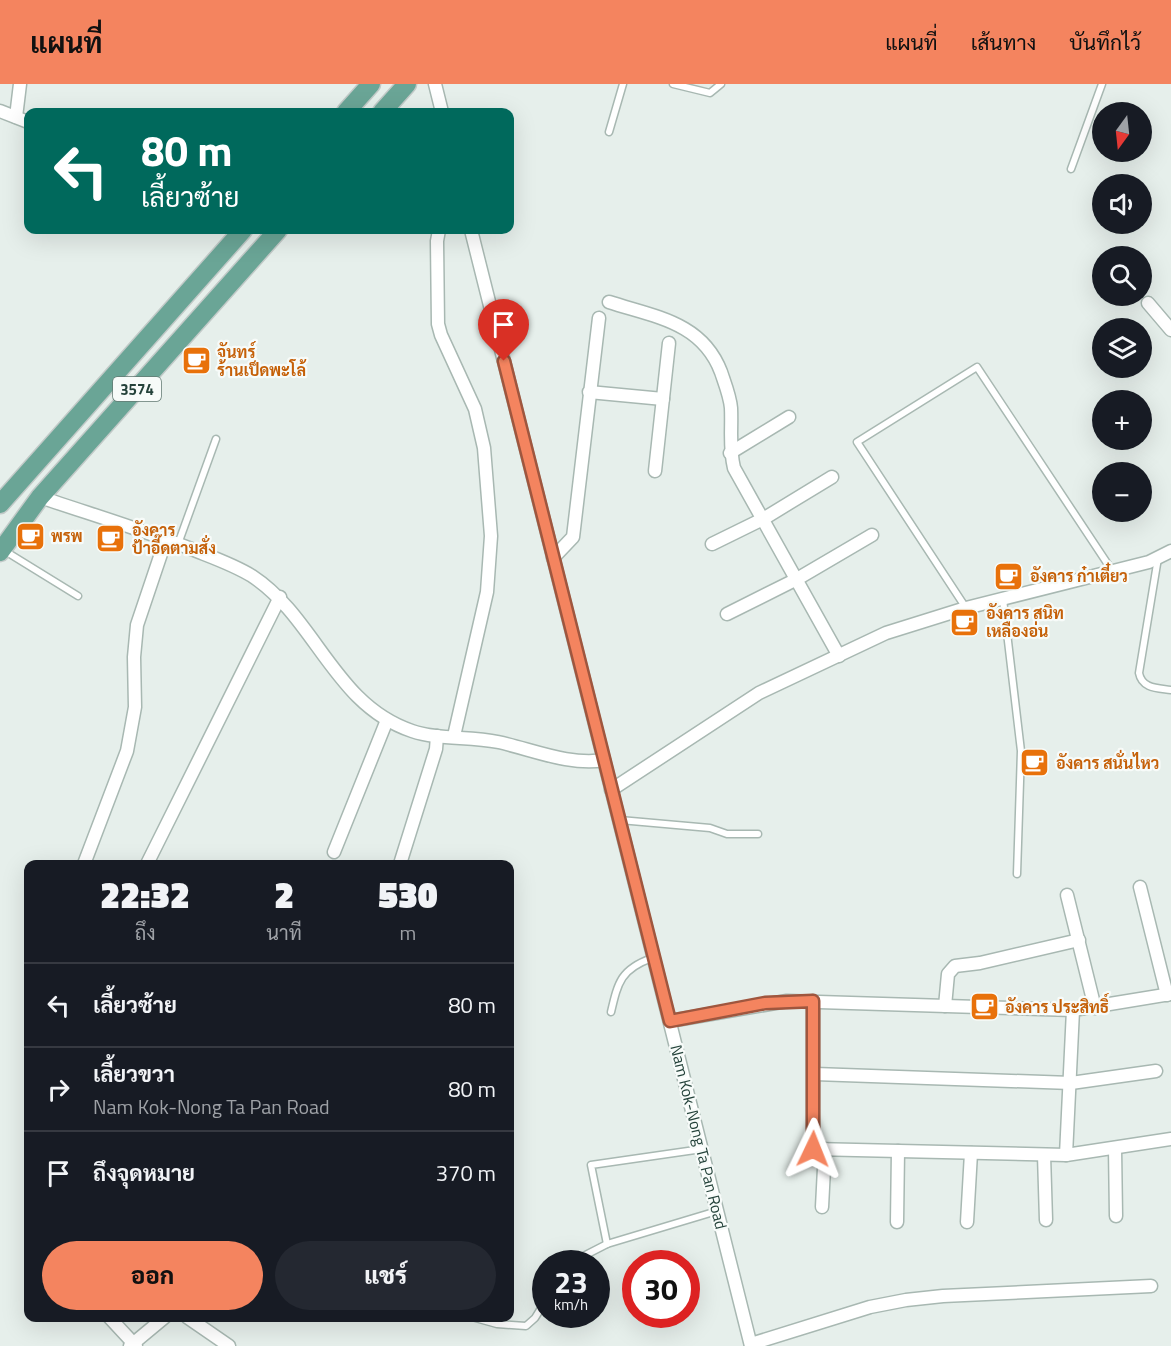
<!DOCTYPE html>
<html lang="th">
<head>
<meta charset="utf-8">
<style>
	body { margin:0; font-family:"Titillium Web",Sarabun,sans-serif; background:#242831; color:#f1f3f6; height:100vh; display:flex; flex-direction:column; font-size:22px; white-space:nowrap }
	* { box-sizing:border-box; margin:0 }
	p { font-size:20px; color:#9ea1a6 }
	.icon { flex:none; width:33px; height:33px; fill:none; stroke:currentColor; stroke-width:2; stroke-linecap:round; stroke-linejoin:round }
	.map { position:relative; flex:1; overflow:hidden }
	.panel { position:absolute; left:24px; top:776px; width:490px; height:462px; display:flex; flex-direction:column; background:#171b24; border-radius:12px; box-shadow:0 6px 24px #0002 }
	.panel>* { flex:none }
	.hud { position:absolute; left:24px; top:24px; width:490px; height:126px; border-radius:12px; box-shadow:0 6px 24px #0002; background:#00695c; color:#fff; overflow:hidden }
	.needle { width:39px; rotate:195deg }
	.fabs { position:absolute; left:1092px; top:18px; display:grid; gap:12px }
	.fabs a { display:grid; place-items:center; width:60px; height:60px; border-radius:50%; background:#171b24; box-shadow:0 6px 24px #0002; font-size:30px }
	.speed { position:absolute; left:532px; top:1166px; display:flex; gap:12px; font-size:30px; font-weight:700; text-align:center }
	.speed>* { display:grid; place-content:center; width:78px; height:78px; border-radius:50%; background:#171b24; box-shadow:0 6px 24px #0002; line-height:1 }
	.speed small { font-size:15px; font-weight:400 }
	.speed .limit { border:9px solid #d22; background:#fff; color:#111 }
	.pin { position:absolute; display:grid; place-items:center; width:51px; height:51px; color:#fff; margin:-62px -26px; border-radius:50% 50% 50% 0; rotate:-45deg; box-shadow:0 0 6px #0007 }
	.pin .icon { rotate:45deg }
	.me { position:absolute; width:66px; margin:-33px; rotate:2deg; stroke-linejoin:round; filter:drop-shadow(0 0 4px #0008) }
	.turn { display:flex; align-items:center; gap:21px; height:126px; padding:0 18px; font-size:27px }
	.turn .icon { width:78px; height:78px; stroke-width:2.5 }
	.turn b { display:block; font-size:42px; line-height:51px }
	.eta { display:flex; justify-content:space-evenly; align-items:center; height:102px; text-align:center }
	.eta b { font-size:36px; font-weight:800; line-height:42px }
	.primary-button { display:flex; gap:12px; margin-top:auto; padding:12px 18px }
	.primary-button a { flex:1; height:69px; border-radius:36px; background:#f4845f; color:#111; font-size:24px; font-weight:800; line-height:69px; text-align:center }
	.primary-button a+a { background:#242831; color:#f1f3f6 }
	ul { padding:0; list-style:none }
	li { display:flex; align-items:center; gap:18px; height:84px; padding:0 18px; border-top:2px solid #363941 }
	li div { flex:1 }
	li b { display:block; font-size:22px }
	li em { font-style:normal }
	header { display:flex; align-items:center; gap:36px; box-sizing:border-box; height:84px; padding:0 30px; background:#f4845f; color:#111 }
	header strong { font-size:28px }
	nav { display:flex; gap:33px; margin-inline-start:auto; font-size:21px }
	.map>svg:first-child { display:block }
</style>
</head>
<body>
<header>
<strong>แผนที่</strong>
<nav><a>แผนที่</a><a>เส้นทาง</a><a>บันทึกไว้</a></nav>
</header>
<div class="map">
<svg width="1171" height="1262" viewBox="0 0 1171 1262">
	<rect width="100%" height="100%" fill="#e6efeb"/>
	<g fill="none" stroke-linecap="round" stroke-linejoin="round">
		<defs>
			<g id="lane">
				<path d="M673 0 710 9 721 0"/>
				<path d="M609 48 623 0"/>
				<path d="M1071 85 1102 0"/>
				<path d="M178 460 216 355"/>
				<path d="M5 467 78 512"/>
				<path d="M1158 474 1139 589C1142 605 1158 604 1171 606"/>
				<path d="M1003 515 1021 667 1017 790"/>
				<path d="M966 524 857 358 977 283 1113 488"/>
				<path d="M620 736 710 744 727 750H758"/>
				<path d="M611 928C618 898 621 885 652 874"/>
				<path d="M607 1160 591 1081 702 1065"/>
				<path d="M570 1179 607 1160 717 1127"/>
				<path d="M472 1233 497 1240 526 1242 535 1234 546 1216"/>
			</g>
			<g id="street">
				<path d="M435 0 442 28"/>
				<path d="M0 27 28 38"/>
				<path d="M16 33 20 0"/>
				<path d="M439 146 437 157 438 240 441 251 475 325 484 364 491 452 487 508 454 652"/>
				<path d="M471 146 751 1262"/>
				<path d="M609 218C655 233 702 238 721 288 725 300 730 312 731 324 732 345 729 364 734 384L839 572"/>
				<path d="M1148 219 1171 246"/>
				<path d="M589 308 663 315"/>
				<path d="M730 369 789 333"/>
				<path d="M655 387 669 259"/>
				<path d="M40 413C93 431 147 447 199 468 217 475 236 482 252 492 316 534 334 621 412 647 438 656 470 652 498 658 531 665 570 682 604 676"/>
				<path d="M712 460 763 435 832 393"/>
				<path d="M553 474 573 453 599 234"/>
				<path d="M727 530 797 495 872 451"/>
				<path d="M611 706 759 609 886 549 966 524 1149 478 1171 467"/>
				<path d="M334 768 387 636"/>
				<path d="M84 780 127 667 135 623 134 573 137 541 166 455"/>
				<path d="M147 780 280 513"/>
				<path d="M400 780 436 665 437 652"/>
				<path d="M1140 803 1167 911"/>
				<path d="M1067 811 1095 924"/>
				<path d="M813 917V1065L1066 1071 1171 1055"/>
				<path d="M945 922 948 890 955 882 980 879 1079 856"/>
				<path d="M670 937 787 917 1073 926 1171 910"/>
				<path d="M815 990 1071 999 1156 987"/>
				<path d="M1115 1064 1116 1132"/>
				<path d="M1044 1071 1046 1136"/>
				<path d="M1066 1071 1073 926"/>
				<path d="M822 1123 825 1065"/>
				<path d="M897 1138 898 1067"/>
				<path d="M967 1138 971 1069"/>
				<path d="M109 1233 136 1262"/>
				<path d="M187 1233 229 1262"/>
				<path d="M751 1260 870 1223 906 1216 943 1212 1151 1202"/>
				<path d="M130 1262 165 1233"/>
			</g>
			<g id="primary">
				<path d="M346 28 371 0"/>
				<path d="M382 28 407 0"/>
				<path d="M0 420 243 146"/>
				<path d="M0 468 40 413 278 146"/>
			</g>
		</defs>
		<!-- lane casing -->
		<use href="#lane" stroke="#a8b8b2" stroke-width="9"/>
		<!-- street casing -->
		<use href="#street" stroke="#a8b8b2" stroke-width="15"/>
		<!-- primary casing -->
		<use href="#primary" stroke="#c2cac8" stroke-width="21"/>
		<!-- lane -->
		<use href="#lane" stroke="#fff" stroke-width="6"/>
		<!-- street -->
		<use href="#street" stroke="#fff" stroke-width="12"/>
		<!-- primary -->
		<use href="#primary" stroke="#6aa596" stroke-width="18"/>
	</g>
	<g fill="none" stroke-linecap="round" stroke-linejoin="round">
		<defs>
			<path id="route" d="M504 277 670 937 765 919 813 917V1065"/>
		</defs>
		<!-- route casing -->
		<use href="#route" stroke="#9f563e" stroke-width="15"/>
		<!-- route -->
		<use href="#route" stroke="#f4845f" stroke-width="10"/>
	</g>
	<!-- icons -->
	<defs>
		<symbol id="cafe-square" viewBox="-11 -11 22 22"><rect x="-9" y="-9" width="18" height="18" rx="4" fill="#e8710a" stroke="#f7fbf9"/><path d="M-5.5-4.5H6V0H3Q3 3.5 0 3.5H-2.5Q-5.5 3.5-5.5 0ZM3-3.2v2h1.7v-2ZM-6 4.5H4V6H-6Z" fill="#fff"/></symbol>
	</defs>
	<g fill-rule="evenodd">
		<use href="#cafe-square" x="180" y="260" width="33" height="33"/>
		<use href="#cafe-square" x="14" y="436" width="33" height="33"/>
		<use href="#cafe-square" x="94" y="438" width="33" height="33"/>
		<use href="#cafe-square" x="992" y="476" width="33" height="33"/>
		<use href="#cafe-square" x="948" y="522" width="33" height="33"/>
		<use href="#cafe-square" x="1018" y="662" width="33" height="33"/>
		<use href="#cafe-square" x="968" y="906" width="33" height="33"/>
	</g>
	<g text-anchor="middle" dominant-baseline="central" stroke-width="4.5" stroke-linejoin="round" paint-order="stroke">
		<!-- shield labels -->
		<rect fill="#f7fbf9" stroke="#637a73" stroke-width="1.5" x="113" y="293" width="48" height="24" rx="4.5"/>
		<g font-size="15" font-weight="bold" fill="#24423a">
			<text x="137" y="305">3574</text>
		</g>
		<!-- food labels -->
		<g font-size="16" font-weight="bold" fill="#c56008" stroke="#f7fbf9" text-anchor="start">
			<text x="217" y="268">จันทร์<tspan x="217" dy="18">ร้านเป็ดพะโล้</tspan></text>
			<text x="132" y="446">อังคาร<tspan x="132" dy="18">ป้าอี๊ดตามสั่ง</tspan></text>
			<text x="51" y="452">พรพ</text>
			<text x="1030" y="492">อังคาร ก๋าเตี๋ยว</text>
			<text x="986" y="529">อังคาร สนิท<tspan x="986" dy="18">เหลืองอ่น</tspan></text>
			<text x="1056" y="679">อังคาร สนั่นไหว</text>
			<text x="1005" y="923">อังคาร ประสิทธิ์</text>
		</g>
		<!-- street labels -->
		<g font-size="16" fill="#24423a" stroke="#f7fbf9">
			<text transform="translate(699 1053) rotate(76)">Nam Kok-Nong Ta Pan Road</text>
		</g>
	</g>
</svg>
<div class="fabs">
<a><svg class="needle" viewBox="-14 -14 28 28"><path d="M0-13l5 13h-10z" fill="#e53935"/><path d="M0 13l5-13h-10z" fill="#9ea1a6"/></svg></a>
<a><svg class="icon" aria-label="sound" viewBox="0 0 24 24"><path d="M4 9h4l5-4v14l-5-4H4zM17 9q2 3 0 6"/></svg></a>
<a><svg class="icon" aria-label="search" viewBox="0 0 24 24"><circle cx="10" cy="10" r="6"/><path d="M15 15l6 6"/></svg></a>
<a><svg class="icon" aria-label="layers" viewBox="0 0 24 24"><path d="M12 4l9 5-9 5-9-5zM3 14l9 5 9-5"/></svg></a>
<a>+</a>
<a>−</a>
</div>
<div class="speed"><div>23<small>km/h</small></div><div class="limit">30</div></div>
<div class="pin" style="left:504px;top:277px;background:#d93025"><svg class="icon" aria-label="arrive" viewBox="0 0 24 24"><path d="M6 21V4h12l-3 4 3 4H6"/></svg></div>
<svg class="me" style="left:813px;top:1065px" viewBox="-20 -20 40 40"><path d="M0-17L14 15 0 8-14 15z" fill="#f4845f" stroke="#fff" stroke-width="4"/></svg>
<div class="hud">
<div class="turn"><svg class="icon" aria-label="left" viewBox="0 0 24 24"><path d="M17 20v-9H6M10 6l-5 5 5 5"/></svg><div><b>80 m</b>เลี้ยวซ้าย</div></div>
</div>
<section class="panel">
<div class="eta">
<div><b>22:32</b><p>ถึง</p></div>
<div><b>2</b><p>นาที</p></div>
<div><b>530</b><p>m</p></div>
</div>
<ul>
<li><svg class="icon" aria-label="left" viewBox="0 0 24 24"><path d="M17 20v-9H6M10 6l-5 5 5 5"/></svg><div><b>เลี้ยวซ้าย</b></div><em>80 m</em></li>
<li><svg class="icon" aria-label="right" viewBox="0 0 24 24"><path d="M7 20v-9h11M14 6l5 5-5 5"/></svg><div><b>เลี้ยวขวา</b><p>Nam Kok-Nong Ta Pan Road</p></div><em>80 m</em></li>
<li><svg class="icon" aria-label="arrive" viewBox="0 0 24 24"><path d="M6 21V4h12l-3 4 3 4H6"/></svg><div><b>ถึงจุดหมาย</b></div><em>370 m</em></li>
</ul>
<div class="primary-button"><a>ออก</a><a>แชร์</a></div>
</section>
</div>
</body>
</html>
